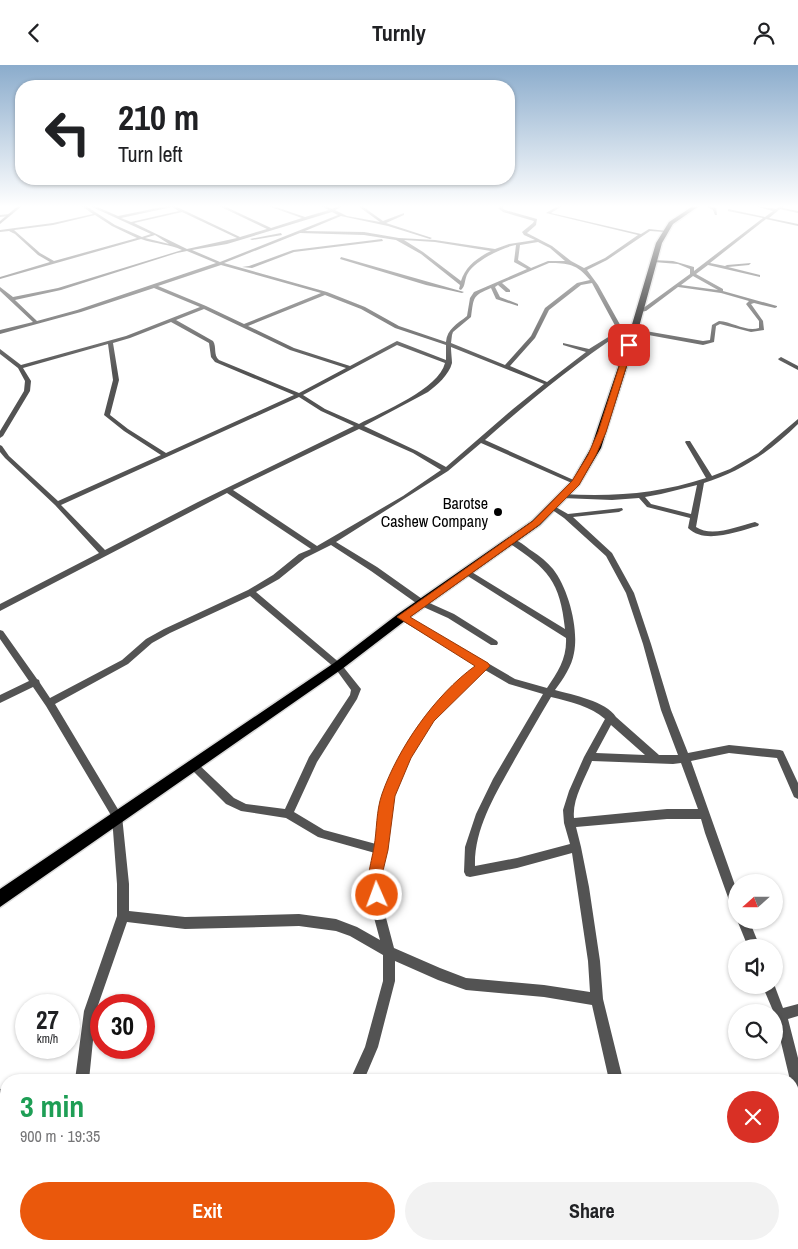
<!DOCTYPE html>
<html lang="en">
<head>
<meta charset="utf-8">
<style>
	body { margin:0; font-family:"Archivo Narrow",sans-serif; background:#f2f2f2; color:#202124; height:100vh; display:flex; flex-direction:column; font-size:19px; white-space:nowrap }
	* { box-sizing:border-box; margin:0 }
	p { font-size:16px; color:#757577 }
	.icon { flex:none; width:28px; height:28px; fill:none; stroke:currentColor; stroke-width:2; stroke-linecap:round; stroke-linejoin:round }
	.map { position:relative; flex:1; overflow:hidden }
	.details { position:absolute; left:0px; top:1009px; width:799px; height:176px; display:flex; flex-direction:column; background:#fff; border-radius:20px 20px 0 0; box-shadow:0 1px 4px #0004 }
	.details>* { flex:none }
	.guide { position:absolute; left:15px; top:15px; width:500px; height:105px; border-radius:20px; box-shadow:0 1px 4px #0004; background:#fff; color:#202124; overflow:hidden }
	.needle { width:32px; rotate:249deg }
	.tools { position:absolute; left:728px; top:809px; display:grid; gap:10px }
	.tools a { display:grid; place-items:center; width:55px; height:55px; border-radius:50%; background:#fff; box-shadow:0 1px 4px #0004; font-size:25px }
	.speed { position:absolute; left:15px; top:929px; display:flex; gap:10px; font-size:25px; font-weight:700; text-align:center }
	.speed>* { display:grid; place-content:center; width:65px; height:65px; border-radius:50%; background:#fff; box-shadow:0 1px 4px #0004; line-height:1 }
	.speed small { font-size:12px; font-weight:400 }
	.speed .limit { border:8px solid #d22; background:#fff; color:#111 }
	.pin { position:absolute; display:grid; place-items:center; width:42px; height:42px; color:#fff; margin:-21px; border-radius:10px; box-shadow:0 2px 8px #0006 }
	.me { position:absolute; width:55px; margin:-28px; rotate:358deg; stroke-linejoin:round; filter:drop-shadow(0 0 4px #0008) }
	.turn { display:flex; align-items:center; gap:18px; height:105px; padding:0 20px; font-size:22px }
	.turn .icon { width:65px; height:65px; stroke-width:2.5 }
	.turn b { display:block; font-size:35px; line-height:42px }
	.round { display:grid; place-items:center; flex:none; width:52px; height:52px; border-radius:26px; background:#f2f2f2 }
	.headline { display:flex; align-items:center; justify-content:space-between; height:85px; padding:0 20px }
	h1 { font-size:30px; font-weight:700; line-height:38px; color:#1e9e55 }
	.button { display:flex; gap:10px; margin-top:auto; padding:10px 20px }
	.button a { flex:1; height:58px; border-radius:30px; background:#ea580c; color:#fff; font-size:20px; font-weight:700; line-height:58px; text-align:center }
	.button a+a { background:#f2f2f2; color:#202124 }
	header { display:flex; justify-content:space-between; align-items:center; height:65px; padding:0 20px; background:#fff; font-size:22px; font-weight:700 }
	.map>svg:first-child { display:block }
</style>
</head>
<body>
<header><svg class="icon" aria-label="back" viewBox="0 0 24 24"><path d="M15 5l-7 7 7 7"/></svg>Turnly<svg class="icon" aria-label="person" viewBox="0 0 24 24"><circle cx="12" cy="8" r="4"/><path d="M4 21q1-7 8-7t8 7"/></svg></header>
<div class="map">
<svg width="798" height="1184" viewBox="0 0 798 1184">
	<rect width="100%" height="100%" fill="#fff"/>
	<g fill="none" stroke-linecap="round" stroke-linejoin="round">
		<defs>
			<path id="primary" d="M693 141H699L673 159 662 178 636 273 601 383 579 420 540 460 406 555 342 604 0 842V824L334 598 398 549 532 456 572 416 591 383 628 273 656 178 669 157Z"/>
		</defs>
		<!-- primary casing -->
		<use href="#primary" stroke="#dbdbdb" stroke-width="3"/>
		<!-- minor -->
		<g fill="#535353" fill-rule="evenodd">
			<path d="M82 141H86L115 160 142 172 151 169 90 141H95L118 151 167 141H175L240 172 267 164 219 141H224L271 163 302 153 268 141H273L305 152 329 145 321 141H326L332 144 338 141H343L335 145 347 151 380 157 358 141H362L383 156 404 148V150L386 158 432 173 430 174 388 161 341 151 305 166 364 167 399 173 435 175 495 184 509 179 535 175 524 170 522 167 533 158 534 156 503 147 498 143 501 141H505L502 143 505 145 537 154 536 160 527 168 552 181 571 196 584 203 605 193 638 170 546 148 558 141H562L551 148 641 169 649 164 667 166 665 167 650 166 607 195 587 205 598 220 623 265 634 272V274H630L621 268C573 300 528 337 485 375L578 417V419H574L481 378 448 406 336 477 377 502 425 536 454 549 497 576 498 578 497 580H491L448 553 419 540 371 506 331 480 305 493 279 514 256 527 341 599 361 624 357 634 317 697 294 747 324 765 376 779 383 731 402 688 427 650 469 607 478 601 399 554 398 552 399 550H405L515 614 547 623C558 607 567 593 566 573L463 508 464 506H470L565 564C560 516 548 504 509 478V474C517 473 526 482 532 486 540 491 547 497 553 504 568 523 579 563 574 588 572 601 563 614 555 625 573 630 606 636 616 652L659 690H678L661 645 643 579 626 528 606 491 564 453 548 442 552 440 554 441 568 449 622 443 623 445 619 447 573 452 612 488 634 528 651 579 671 645 688 688 729 680 780 685 783 686 798 718V734L794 732 777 693 729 688 691 696 736 823V844L732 842 730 838 705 768 701 754H667L576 762 581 782 589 822 600 896 603 934 623 1015H609L592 940 544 932 466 925 438 915 395 896V916L378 982 364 1015H350L365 982 383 916V890L350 871 336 866 299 861 185 864 127 857 96 946 89 1015H75L84 946 117 851V819L112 752 46 641 33 622 0 638V630L29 616 0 574V565L3 566 37 614 39 615 40 618 50 633 122 595 146 574 164 564 248 525 273 510 299 489 311 484 227 428 0 546V539L99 488 55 440 5 393 0 387V380L2 381 9 391 58 436 161 390 124 366 104 350 113 315 108 279 23 303 31 316 30 326 3 371 0 373V366L24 326 25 316 18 303 0 289V284L21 300 126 271 200 242 154 223 81 247 0 269V265L33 257 0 226V222L13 232 58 223 182 185C170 179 155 179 141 174L0 214V212L50 197 38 190 15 169 9 166 0 167V165L53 158 93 149ZM172 142 179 146 131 157 121 153ZM182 147 237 173 187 184 134 158ZM332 147 338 150 220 197 192 185 227 179ZM95 150 112 161 137 173 54 196 40 188 14 165 53 160ZM300 168 364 170 396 175 421 189 460 220 459 224 461 225C466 221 464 214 468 208 475 196 503 182 516 180L514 197 527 204 474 227 470 233 467 251C457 259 447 264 446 277L399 261 365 242 327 227 224 198ZM155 170 169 179 145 173ZM404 175 435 177 491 186C478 192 465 202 461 216L423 187ZM538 177 550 183 565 196H548L531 203 518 195 520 180ZM187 186 216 198 77 245 37 256 15 235 61 225 177 188ZM549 198C568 198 577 199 590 215L577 218 545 243 531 271 505 300 451 278 452 270 453 267 471 252C474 232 472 231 491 223L496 234 518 241V239L500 232 495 222 498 220 506 227H510V225L502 218ZM221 200 321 228 244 259 206 241 158 221ZM592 218 618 266 589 284 563 278V280L586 287 547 317 510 301 535 273 549 245 581 220ZM325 230 361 244 395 263 446 280V295L397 276 350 301 294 283 248 261ZM204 244 290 285 346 303 299 328 219 295C213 290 217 282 213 276L176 255ZM171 257 209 278 211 292 215 297 294 330 166 388 128 364 110 350 119 315 113 278 130 273ZM397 280 445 298C439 324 382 347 359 359L325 344 303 330ZM451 282 544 319 513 344 446 402 417 386 364 361 428 327C437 320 449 310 452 298 452 294 451 287 451 282ZM299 332 321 346 354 361 198 437 105 485 61 440ZM359 364 413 388 441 405 403 431 317 481 233 425ZM250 531 335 603 351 625 350 630 309 692 285 744 246 739 234 733 196 697 192 696 188 697 187 700 226 739 241 746 286 753 318 772 375 788 369 810 373 849 380 875 357 862 336 854 299 849 185 852 129 846V819L122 751 55 639 128 599 152 578 170 568ZM485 605 509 619 543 629 493 714 476 749 465 782 464 807 466 811 470 812 517 803 572 788 588 896 590 927 544 920 466 913 440 903 394 883 385 849 381 810 386 785 393 731 409 693 433 656 475 611ZM551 632C571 637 590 641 605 654L584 692 569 726 563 745 564 758 570 779 517 793 475 801C474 762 497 727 515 694 527 673 539 652 551 632ZM611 660 645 690 596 688ZM592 696 673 699 681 698 698 744H667L574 753C572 734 585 714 592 696Z"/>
			<path d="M706 141H711L716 143 717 150H715L713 145Z"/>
			<path d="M755 141 776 144 780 141H784L782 143 798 146V148L780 144 769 153 798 159V161L766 154 710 198 725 201 727 200 751 198 749 200 728 202 760 210V212L708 200 696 209 723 224V226L777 241V242L775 243 754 238 751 239 763 256 764 265 751 267 720 259 716 261 714 277 703 280 632 267 631 266 634 264 703 276 710 275 712 260 719 256C733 257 746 267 759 263V256L746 239 749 236 721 228 678 222 646 246 639 247 637 246 642 244 690 209V204L678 199 654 197 652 195 673 196 694 202V206L763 153 728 146V144L765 152 773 146ZM693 211 718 225 681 220Z"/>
			<path d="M9 149 10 151 0 152V150Z"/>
			<path d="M281 168 282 170 252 175 250 174Z"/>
			<path d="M382 174 383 176 294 187 252 203 242 202 249 201 293 185Z"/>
			<path d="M341 192 464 227 462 228 426 220 340 194Z"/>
			<path d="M781 292 798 301V305L779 295 778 294Z"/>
			<path d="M798 354V359C771 386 740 407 704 418L696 462C712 473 738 461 755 457L759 459 758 461C738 466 705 480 688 463L690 453 647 442 639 433 612 435 562 433 559 431 562 429C613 432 657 429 706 413L685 377 686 376H690L712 411 730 404 758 388ZM697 420 691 449 651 439 645 432 661 429Z"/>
			<path d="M737 855H749L760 882H748Z"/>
			<path d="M774 919 783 943 798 939V951L788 954 798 993V1025L792 1021V1015H790L774 948 762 920H774Z"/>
			<path d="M6 1023V1037L0 1038V1024Z"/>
			<path d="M792 1046 798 1049V1063L792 1061Z"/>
			<rect x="80" y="1179" width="16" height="5"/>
			<path d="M308 1179H324L322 1184H306Z"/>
			<rect x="496" y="1179" width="16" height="5"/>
			<path d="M645 1179H661L662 1184H646Z"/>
		</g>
		<!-- secondary -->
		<path fill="#202020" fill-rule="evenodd" d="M18 141H22L0 159V156Z"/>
		<!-- primary -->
		<use href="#primary" fill="#000" fill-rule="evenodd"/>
	</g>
	<!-- sky -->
	<linearGradient id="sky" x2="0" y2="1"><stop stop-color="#8baccc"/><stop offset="0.46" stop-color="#fff"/><stop offset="1" stop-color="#fff" stop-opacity="0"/></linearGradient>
	<rect width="798" height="307" fill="url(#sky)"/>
	<!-- route -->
	<path fill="#ea580c" stroke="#983908" d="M629 278 633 280 606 367 596 390 579 420 539 460 410 552 488 598 490 601 434 656 411 693 395 731 388 785 382 810 385 830 382 835 377 837 372 835C364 817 371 800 374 782 377 765 376 746 382 729 398 683 435 630 475 601L397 552 533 456 572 416 588 390 598 367 626 280Z"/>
	<!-- markers -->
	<circle fill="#000" stroke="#fff" stroke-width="2" cx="498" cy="447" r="5"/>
	<g text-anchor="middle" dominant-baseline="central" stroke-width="4" stroke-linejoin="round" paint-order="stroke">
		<!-- poi labels -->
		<g font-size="16" fill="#000" stroke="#fff" text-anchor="end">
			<text x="488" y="438">Barotse<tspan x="488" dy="18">Cashew Company</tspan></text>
		</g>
	</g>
</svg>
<div class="tools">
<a><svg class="needle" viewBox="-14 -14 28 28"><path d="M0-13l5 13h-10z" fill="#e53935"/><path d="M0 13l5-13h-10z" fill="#757577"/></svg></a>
<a><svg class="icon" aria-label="sound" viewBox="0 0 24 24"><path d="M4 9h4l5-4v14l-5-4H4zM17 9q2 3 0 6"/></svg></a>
<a><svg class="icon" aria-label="search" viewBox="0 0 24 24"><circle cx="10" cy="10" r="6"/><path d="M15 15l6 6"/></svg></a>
</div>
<div class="speed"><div>27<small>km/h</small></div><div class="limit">30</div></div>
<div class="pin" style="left:629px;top:280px;background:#d93025"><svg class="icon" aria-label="arrive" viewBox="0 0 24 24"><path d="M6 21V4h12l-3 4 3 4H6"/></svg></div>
<svg class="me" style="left:377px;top:830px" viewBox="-20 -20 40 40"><circle r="17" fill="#ea580c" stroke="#fff" stroke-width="3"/><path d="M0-11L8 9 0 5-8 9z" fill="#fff"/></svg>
<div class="guide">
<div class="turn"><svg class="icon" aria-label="left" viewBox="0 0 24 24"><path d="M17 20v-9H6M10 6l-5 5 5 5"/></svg><div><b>210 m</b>Turn left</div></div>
</div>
<section class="details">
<div class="headline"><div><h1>3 min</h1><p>900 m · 19:35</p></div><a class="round" style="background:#d93025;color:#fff"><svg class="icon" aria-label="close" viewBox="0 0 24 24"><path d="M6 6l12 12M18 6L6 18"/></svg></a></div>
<div class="button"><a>Exit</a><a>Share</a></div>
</section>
</div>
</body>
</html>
